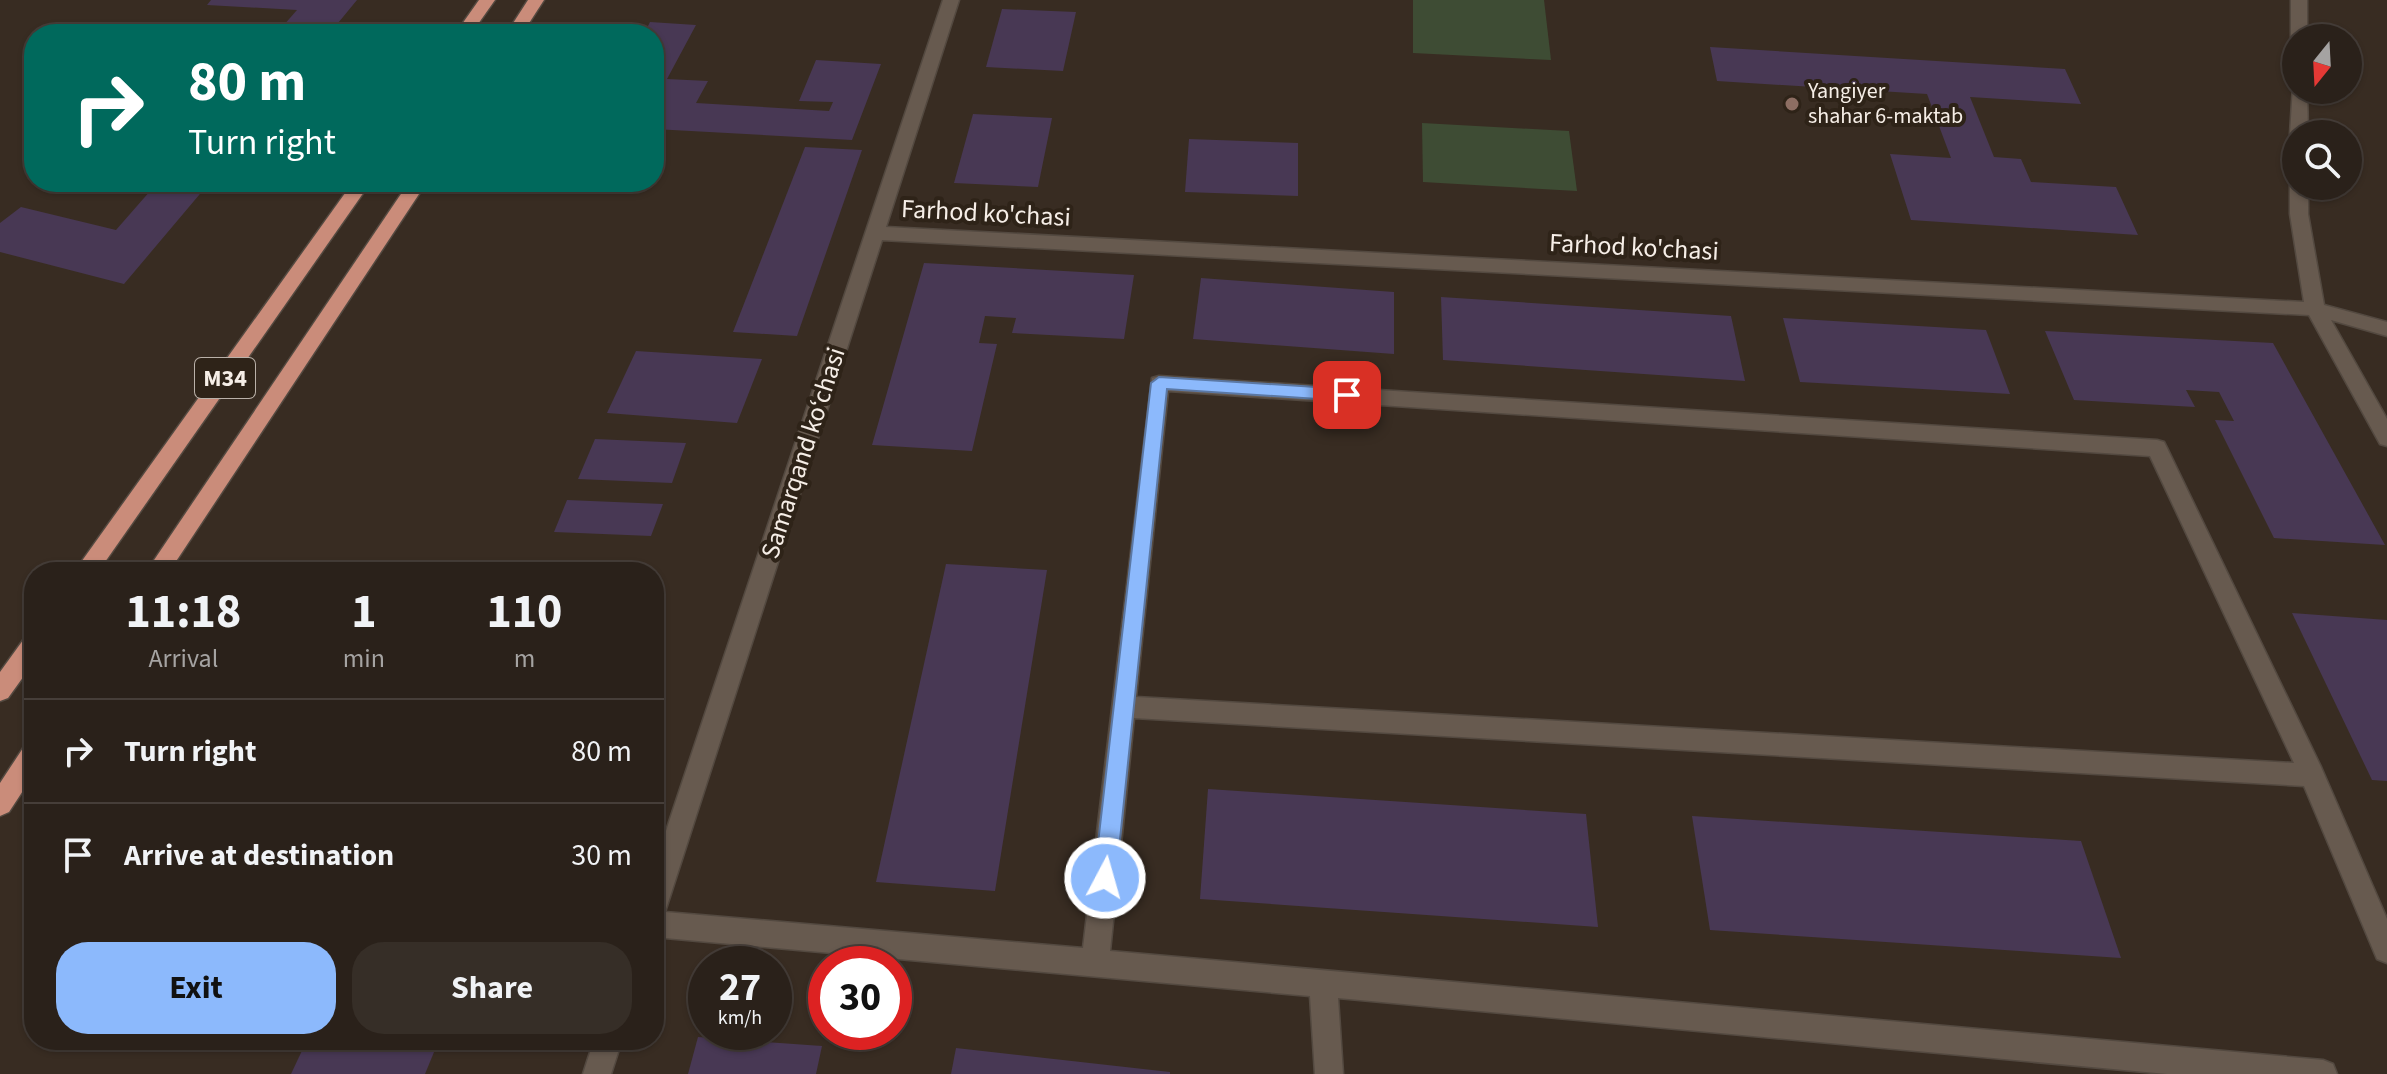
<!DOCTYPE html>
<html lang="en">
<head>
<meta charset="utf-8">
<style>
	body { margin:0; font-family:"Source Sans 3",sans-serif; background:#362e27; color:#f1f3f6; height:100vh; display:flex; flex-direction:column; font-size:30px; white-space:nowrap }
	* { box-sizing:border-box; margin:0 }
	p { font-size:26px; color:#a5a3a2 }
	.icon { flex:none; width:44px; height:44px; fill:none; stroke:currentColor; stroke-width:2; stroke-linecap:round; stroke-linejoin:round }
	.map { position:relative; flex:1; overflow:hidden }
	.panel { position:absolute; left:24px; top:562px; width:640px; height:488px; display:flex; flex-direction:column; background:#2a211a; border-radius:32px; box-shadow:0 2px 6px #0004,0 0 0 2px #463e39 }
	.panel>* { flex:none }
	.banner { position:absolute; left:24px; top:24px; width:640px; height:168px; border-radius:32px; box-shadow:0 2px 6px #0004,0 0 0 2px #463e39; background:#00695c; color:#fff; overflow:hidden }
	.needle { width:52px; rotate:198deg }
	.controls { position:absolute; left:2282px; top:24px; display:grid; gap:16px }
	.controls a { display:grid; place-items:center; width:80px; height:80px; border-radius:50%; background:#2a211a; box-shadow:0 2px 6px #0004,0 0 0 2px #463e39; font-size:40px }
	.speed { position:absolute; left:688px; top:946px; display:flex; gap:16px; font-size:40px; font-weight:700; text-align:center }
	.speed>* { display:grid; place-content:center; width:104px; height:104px; border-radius:50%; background:#2a211a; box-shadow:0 2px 6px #0004,0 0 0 2px #463e39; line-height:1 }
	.speed small { font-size:20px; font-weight:400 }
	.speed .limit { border:12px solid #d22; background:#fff; color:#111 }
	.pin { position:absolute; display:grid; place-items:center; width:68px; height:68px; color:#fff; margin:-34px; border-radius:16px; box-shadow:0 4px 12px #0006 }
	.me { position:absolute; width:88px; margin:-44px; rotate:6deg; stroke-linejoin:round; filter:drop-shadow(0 0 6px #0008) }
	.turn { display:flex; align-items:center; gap:28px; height:168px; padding:0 32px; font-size:36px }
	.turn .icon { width:104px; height:104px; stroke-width:2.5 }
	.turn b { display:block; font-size:56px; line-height:68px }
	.eta { display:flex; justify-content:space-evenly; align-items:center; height:136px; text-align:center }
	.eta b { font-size:48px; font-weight:700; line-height:56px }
	.primary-button { display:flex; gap:16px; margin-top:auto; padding:16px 32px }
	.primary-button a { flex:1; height:92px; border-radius:32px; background:#8cb9fc; color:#111; font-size:32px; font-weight:700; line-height:92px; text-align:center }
	.primary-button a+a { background:#362e27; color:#f1f3f6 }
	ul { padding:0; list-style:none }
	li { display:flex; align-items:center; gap:24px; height:104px; padding:0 32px; border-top:2px solid #463e39 }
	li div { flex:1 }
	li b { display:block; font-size:30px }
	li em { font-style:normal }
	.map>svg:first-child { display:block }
</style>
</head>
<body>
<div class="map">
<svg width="2387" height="1074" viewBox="0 0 2387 1074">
	<rect width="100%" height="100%" fill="#382c22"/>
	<!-- green -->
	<g fill="#3e4c34">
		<path d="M1413 0H1544L1551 60 1413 53Z"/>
		<path d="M1422 123 1569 131 1577 191 1423 182Z"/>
	</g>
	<!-- building -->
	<g fill="#483854">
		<path d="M211 0H357L329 34H276L297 10 207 5Z"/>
		<path d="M1002 9 1076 12 1063 71 986 67Z"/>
		<path d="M650 22 696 25 667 79 708 81 696 103 829 111 833 102 799 101 816 60 881 64 852 140 654 129V34H644Z"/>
		<path d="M1710 47 2065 69 2081 104 1970 97 1994 157 2021 159 2031 182 2116 187 2138 235 1911 220 1890 154 1951 158 1927 94 1717 81Z"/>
		<path d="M973 114 1052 118 1038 187 954 183Z"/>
		<path d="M1189 139 1298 143V196L1185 192Z"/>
		<path d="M805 147 862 150 797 336 733 332Z"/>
		<path d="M158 182H210L124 284 0 252V223L21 207 116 230Z"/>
		<path d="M924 263 1134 275 1124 339 1012 333 1016 318 985 316 979 343 997 344 972 451 872 445Z"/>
		<path d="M1201 278 1394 292V354L1193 339Z"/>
		<path d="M1441 297 1731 316 1745 381 1443 360Z"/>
		<path d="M1783 318 1986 330 2010 394 1800 382Z"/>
		<path d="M2045 331 2273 343 2385 545 2274 538 2215 420 2234 421 2219 392 2186 390 2195 407 2074 400Z"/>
		<path d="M636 351 762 359 737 423 607 413Z"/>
		<path d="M595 439 686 443 672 483 578 479Z"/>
		<path d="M567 500 663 504 651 536 554 532Z"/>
		<path d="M946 564 1047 570 995 891 876 882Z"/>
		<path d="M2292 613 2387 620V781L2372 780Z"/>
		<path d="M1208 789 1586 814 1598 927 1200 899Z"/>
		<path d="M1692 816 2081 841 2121 958 1710 930Z"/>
		<path d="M698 1037 822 1046 816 1074H688Z"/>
		<path d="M307 1040H439L425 1074H291Z"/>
		<path d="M956 1048 1170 1072V1074H951Z"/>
	</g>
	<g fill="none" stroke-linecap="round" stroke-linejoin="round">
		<defs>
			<g id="minor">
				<path d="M943 0H959L886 227 2304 302 2290 214V186L2296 181V186H2308V214L2324 305 2387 322V336L2331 320 2387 419V446L2380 444 2309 315 882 240 665 912 1083 948 1152 378 1159 376 2157 440 2164 442 2167 448 2321 767 2387 919V963L2377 959 2304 786 1134 718 1110 951 2323 1060 2333 1064 2337 1074H2167L1338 998 1343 1074H1315L1310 996 654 937V867ZM1168 391 2150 456 2294 763 1136 697Z"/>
				<path d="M2291 0H2307V38H2296V42L2291 38Z"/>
				<path d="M2293 86H2296V90H2307L2308 134H2296V139L2290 134Z"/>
				<path d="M594 1040H622L611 1074H583Z"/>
			</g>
			<g id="trunk">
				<path d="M479 0H495L471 34H455Z"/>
				<path d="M528 0H544L522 34H506Z"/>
				<path d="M353 182H371L98 572H74Z"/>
				<path d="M409 182H427L169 572H146Z"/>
				<path d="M34 633V662L8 698 0 701V672L26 636Z"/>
				<path d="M34 742V774L9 812 0 816V783L25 745Z"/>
			</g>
		</defs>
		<!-- minor casing -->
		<use href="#minor" stroke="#534940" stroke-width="3"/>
		<!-- trunk casing -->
		<use href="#trunk" stroke="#534940" stroke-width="3"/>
		<!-- minor -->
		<use href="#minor" fill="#675a4f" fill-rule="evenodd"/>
		<!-- trunk -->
		<use href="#trunk" fill="#ca8c7a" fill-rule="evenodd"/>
	</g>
	<!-- route -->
	<path fill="#8cb9fc" stroke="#5b78a4" stroke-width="2" d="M1159 377 1347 389 1355 395 1347 401 1167 389 1116 878 1112 886 1105 889 1097 886 1094 878 1151 383Z"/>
	<!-- markers -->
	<circle fill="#8d6e63" stroke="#2e2318" stroke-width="3" cx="1792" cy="104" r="8"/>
	<g text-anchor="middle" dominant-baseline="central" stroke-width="8" stroke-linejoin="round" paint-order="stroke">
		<!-- far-poi labels -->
		<g font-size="22" fill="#f6eee7" stroke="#2e2318" text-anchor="start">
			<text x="1808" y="91">Yangiyer<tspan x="1808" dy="25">shahar 6-maktab</tspan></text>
		</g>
		<!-- shield labels -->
		<rect fill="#2e2318" stroke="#bab1a9" stroke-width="2" x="195" y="358" width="60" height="40" rx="6"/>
		<g font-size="24" font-weight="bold" fill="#f6eee7">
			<text x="225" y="378">M34</text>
		</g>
		<!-- street labels -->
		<g font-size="26" fill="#f6eee7" stroke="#2e2318">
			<text transform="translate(986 213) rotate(3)">Farhod ko'chasi</text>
			<text transform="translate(1634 247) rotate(3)">Farhod ko'chasi</text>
			<text transform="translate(803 453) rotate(-72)">Samarqand ko‘chasi</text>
		</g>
	</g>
</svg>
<div class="controls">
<a><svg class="needle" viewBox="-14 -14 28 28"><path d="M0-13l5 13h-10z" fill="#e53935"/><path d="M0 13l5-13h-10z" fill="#a5a3a2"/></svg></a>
<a><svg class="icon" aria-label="search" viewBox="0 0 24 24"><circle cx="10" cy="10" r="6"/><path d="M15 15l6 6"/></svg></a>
</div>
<div class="speed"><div>27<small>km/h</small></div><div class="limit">30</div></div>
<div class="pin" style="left:1347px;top:395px;background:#d93025"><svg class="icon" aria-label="arrive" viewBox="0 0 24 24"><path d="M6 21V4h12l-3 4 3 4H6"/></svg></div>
<svg class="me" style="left:1105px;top:878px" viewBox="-20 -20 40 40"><circle r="17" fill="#8cb9fc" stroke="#fff" stroke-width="3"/><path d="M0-11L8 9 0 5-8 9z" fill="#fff"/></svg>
<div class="banner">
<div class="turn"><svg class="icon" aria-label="right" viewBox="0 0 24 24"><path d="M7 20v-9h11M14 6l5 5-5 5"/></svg><div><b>80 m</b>Turn right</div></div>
</div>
<section class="panel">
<div class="eta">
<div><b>11:18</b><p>Arrival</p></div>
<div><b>1</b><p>min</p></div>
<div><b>110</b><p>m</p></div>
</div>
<ul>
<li><svg class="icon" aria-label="right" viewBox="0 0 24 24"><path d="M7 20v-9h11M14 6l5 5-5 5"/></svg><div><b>Turn right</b></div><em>80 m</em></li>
<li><svg class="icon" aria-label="arrive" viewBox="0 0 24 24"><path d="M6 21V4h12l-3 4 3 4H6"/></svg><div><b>Arrive at destination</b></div><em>30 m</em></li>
</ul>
<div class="primary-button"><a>Exit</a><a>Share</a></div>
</section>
</div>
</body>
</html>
